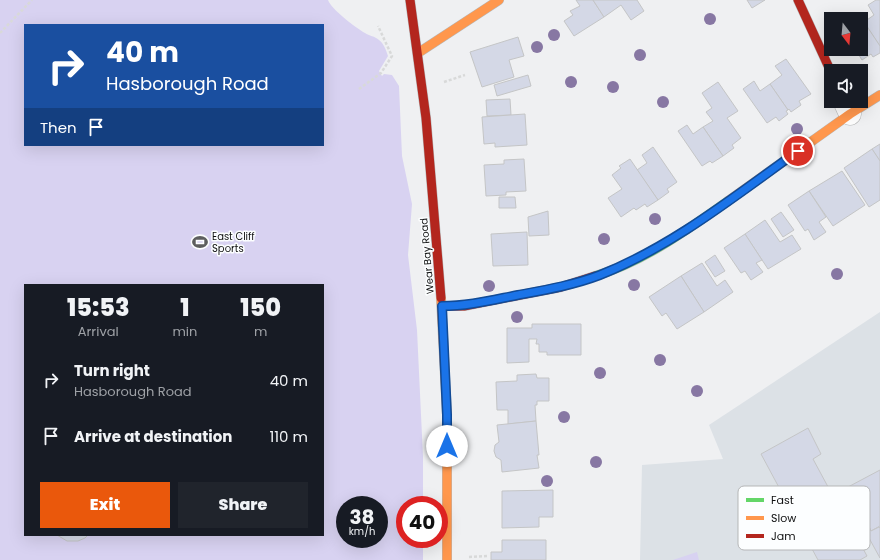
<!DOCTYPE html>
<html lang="en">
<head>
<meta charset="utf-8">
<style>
	body { margin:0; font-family:Poppins,sans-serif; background:#20242c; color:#f1f3f6; height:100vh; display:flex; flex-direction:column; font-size:15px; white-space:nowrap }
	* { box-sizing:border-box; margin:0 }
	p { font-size:13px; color:#9ea1a6 }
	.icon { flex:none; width:22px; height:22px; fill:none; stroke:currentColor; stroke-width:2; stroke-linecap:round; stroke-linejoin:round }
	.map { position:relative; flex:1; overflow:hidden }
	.sheet { position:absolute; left:24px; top:284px; width:300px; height:252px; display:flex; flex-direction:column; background:#171b24; border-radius:0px; box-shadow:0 4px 16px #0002 }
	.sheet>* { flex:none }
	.hud { position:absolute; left:24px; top:24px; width:300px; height:122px; border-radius:0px; box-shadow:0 4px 16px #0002; background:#1a4fa0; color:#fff; overflow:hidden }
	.needle { width:26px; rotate:164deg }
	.buttons { position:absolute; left:824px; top:12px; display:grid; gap:8px }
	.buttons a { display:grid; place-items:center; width:44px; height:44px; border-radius:0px; background:#171b24; box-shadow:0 4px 16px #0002; font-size:20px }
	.speed { position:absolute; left:336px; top:496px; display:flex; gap:8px; font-size:20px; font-weight:700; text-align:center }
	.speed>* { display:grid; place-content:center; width:52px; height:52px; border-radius:50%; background:#171b24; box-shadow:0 4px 16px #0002; line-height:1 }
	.speed small { font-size:10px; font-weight:400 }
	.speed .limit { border:6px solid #d22; background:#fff; color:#111 }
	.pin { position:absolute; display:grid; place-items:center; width:34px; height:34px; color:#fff; margin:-17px; border:2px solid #fff; border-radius:50%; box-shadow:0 1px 4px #0007 }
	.me { position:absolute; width:44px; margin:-22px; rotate:0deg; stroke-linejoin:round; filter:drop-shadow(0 0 3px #0008) }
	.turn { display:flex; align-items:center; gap:14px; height:84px; padding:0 16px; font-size:18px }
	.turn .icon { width:52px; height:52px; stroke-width:2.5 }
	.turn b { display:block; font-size:28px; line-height:34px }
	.then { display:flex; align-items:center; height:38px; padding:0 16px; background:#0003; gap:8px; font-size:15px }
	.eta { display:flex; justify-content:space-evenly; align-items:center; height:68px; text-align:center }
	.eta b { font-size:24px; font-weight:800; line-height:28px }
	.cta { display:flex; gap:8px; margin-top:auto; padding:8px 16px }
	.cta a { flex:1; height:46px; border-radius:0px; background:#ea580c; color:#fff; font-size:16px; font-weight:800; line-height:46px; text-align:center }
	.cta a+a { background:#20242c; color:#f1f3f6 }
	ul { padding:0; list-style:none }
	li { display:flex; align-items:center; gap:12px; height:56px; padding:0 16px }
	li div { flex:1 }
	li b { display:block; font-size:15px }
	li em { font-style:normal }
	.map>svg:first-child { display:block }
</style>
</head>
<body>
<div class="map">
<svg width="880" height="560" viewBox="0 0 880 560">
	<rect width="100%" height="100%" fill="#eff0f2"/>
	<!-- built -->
	<path fill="#dce1e6" d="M880 312V560H640L642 465 723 459 709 425Z"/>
	<!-- green -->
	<g fill="#d8d2f1" fill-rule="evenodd">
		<path d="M0 0H328C331 9 356 28 365 33 369 36 375 36 379 40 384 44 386 50 388 56L379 71 382 76 384 74 392 75 399 86 402 156 412 204 408 255 417 330 423 457V505H405V539H423V560H0ZM25 25H323V145H25ZM25 285H323V535H25ZM345 505H379V539H345Z"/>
		<path d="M697 552 699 560H673Z"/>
	</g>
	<!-- building -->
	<g fill="#d4d8e6" stroke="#c4c5c6">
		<path d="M576 0H593L604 17 574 36 564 21 573 15 570 11 580 6Z"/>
		<path d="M593 0H637L644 11 631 20 621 5 604 17Z"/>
		<path d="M747 0H765L752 8Z"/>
		<path d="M876 0H880V46L864 22 874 15 868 5Z"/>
		<path d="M864 22 880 46V53L873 57 871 54 862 60 855 49H861V24Z"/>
		<path d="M518 37 524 56 509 60 514 77 482 87 470 52Z"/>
		<path d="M786 59 811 94 799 101 801 105 791 112 789 109 788 110 770 84 782 75 775 66Z"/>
		<path d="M528 75 531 86 497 96 494 85Z"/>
		<path d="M754 81 760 91 770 84 788 110 786 111 788 114 779 121 776 117 767 123 743 89Z"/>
		<path d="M718 82 738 111 727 118 741 138 732 145 734 148 723 156 703 127 713 121 706 112 712 108 702 93Z"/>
		<path d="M510 99 511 115 487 116 486 100Z"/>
		<path d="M525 114 527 145 495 147V143L484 144 482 117Z"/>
		<path d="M687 125 693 134 703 127 723 156 712 163 710 161 702 166 678 131Z"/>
		<path d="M880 144V161L872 149Z"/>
		<path d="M653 147 677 182 667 189 669 192 658 200 637 170 647 163 642 155Z"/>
		<path d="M872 149 880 161V200L869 207 844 168Z"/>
		<path d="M524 159 526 191 506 192V195L486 196 484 165 504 164V160Z"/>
		<path d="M630 159 658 200 647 207 645 204 636 210 634 208 621 217 608 198 622 189 612 175 621 168 619 166Z"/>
		<path d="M842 171 865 205 833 226 809 191Z"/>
		<path d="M809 191 826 217 819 222 826 232 814 240 808 229 805 231 788 205Z"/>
		<path d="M499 197H515L516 208H499Z"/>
		<path d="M548 211 549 235 529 236 528 217Z"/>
		<path d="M781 212 794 230 783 237 771 219Z"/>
		<path d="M765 220 780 242 792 235 801 249 768 269 745 234Z"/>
		<path d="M527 232 528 265 493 266 491 234Z"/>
		<path d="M745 234 762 260 756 263 763 272 751 280 745 271 741 273 724 248Z"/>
		<path d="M715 255 725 271 715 277 705 262Z"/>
		<path d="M702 263 717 286 725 280 733 292 704 312 681 276Z"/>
		<path d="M681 276 704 312 677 329 666 313 662 316 649 297Z"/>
		<path d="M532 324H581V355H547V352H539V344H536L537 339H529V362L507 363V328H532Z"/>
		<path d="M536 374 537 378H549V401H537V405H535L536 421 508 424V410H497L496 382 517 381V375Z"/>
		<path d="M536 421 539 455H537L539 468 502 472 501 460 496 457 494 451 495 445 499 442 497 425Z"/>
		<path d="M808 428 821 454 813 459 834 498 849 490 868 524 854 532 867 556 860 560H818L761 454Z"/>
		<path d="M880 470V526L871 531 848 487Z"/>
		<path d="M553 490V517H539V527L502 528V491Z"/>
		<path d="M868 524 871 531 879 527 880 528V558L869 538 865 540 859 529Z"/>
		<path d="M57 535H88L85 538 78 541H67Z"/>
		<path d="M502 540H546V560H491V552H502Z"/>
	</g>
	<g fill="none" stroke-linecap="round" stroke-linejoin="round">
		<defs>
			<path id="street" d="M844 101 850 114"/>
			<path id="fast" d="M595 276C643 262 687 230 728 201"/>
			<g id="slow">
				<path d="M418 53 499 0"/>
				<path d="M728 201 850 114 880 95"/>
				<path d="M441 298 447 415V560"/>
			</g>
			<g id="jam">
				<path d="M410 0 426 118 441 298"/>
				<path d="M798 0 831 72"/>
				<path d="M442 306H464L561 287 595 276"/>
			</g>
		</defs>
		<!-- street casing -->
		<use href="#street" stroke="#b6b7b8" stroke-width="23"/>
		<!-- fast casing -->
		<use href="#fast" stroke="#b6b7b8" stroke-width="10"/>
		<!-- slow casing -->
		<use href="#slow" stroke="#b6b7b8" stroke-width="10"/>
		<!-- jam casing -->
		<use href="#jam" stroke="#b6b7b8" stroke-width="10"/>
		<!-- path -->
		<g stroke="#d8d9d9" stroke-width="2.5" stroke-dasharray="3 2" stroke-linecap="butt">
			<path d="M0 33 32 0"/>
			<path d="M444 82 465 75"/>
			<path d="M359 89 381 73 392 56 378 26"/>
			<path d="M469 557 487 556"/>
		</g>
		<!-- street -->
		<use href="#street" stroke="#fdfdfd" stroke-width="22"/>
		<!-- fast -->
		<use href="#fast" stroke="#63d668" stroke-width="9"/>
		<!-- slow -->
		<use href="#slow" stroke="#ff974d" stroke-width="9"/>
		<!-- jam -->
		<use href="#jam" stroke="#b3261e" stroke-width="9"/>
	</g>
	<!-- trees -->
	<g fill="#8777a3">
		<circle cx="710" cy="19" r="6"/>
		<circle cx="554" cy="35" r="6"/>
		<circle cx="537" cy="47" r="6"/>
		<circle cx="640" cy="55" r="6"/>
		<circle cx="571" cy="82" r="6"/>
		<circle cx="613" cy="87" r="6"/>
		<circle cx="663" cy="102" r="6"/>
		<circle cx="797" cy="129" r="6"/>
		<circle cx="655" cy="219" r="6"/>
		<circle cx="604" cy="239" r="6"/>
		<circle cx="837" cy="274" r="6"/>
		<circle cx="634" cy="285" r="6"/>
		<circle cx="489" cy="286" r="6"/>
		<circle cx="517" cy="317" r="6"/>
		<circle cx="660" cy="360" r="6"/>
		<circle cx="600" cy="373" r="6"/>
		<circle cx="697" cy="391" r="6"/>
		<circle cx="564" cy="417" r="6"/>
		<circle cx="596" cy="462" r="6"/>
		<circle cx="547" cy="481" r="6"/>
	</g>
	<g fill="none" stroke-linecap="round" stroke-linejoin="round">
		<defs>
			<path id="route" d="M447 446V415L442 306C468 306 492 300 518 295 545 290 574 285 600 275 673 246 735 196 798 151"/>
		</defs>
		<!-- route casing -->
		<use href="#route" stroke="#114b97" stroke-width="10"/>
		<!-- route -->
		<use href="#route" stroke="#1a73e8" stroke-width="7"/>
	</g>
	<!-- icons -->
	<defs>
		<symbol id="stadium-bare" viewBox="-9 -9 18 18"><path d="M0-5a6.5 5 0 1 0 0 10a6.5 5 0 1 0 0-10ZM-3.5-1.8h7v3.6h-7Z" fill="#5d5e5f" stroke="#fcfeff" stroke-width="2.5" paint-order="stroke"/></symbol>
	</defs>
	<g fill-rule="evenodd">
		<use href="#stadium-bare" x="189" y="231" width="22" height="22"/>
	</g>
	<g text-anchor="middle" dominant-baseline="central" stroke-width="3" stroke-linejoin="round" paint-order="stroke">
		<!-- poi labels -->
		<g font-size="10" fill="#0e0f10" stroke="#fcfeff" text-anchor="start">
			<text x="212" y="236">East Cliff<tspan x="212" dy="12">Sports</tspan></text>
		</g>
		<!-- street labels -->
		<g font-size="10" fill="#0e0f10" stroke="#fcfeff">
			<text transform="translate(427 256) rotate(-95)">Wear Bay Road</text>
		</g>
	</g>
	<!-- legend -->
	<rect x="738" y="486" width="132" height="64" rx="6" fill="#fcfeff" stroke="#b5b6b7" stroke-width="1"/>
	<rect x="746" y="498" width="18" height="4" fill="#63d668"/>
	<rect x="746" y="516" width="18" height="4" fill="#ff974d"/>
	<rect x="746" y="534" width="18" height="4" fill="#b3261e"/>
	<g font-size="11" fill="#0e0f10">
		<text x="771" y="504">Fast</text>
		<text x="771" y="522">Slow</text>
		<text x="771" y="540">Jam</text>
	</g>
</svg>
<div class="buttons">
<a><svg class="needle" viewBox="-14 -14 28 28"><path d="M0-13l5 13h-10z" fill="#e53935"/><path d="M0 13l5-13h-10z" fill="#9ea1a6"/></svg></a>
<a><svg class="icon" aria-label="sound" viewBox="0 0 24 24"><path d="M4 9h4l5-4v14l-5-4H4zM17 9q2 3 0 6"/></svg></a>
</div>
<div class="speed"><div>38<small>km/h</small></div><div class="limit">40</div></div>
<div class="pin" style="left:798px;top:151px;background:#d93025"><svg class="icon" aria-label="arrive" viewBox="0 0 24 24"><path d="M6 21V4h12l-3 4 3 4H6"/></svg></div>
<svg class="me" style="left:447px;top:446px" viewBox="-20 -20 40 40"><circle r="19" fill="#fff"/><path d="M0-13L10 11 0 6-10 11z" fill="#1a73e8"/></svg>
<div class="hud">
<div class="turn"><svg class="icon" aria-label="right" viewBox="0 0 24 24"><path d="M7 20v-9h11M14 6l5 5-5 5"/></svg><div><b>40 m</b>Hasborough Road</div></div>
<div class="then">Then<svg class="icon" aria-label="arrive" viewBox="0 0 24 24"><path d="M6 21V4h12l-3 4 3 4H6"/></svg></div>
</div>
<section class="sheet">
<div class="eta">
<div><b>15:53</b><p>Arrival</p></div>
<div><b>1</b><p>min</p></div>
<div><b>150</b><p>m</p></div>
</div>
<ul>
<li><svg class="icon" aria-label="right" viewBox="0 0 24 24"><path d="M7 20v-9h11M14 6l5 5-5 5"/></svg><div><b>Turn right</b><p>Hasborough Road</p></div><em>40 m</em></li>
<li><svg class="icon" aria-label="arrive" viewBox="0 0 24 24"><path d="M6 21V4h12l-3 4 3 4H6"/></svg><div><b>Arrive at destination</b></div><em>110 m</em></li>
</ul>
<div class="cta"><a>Exit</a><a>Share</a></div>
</section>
</div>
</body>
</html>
